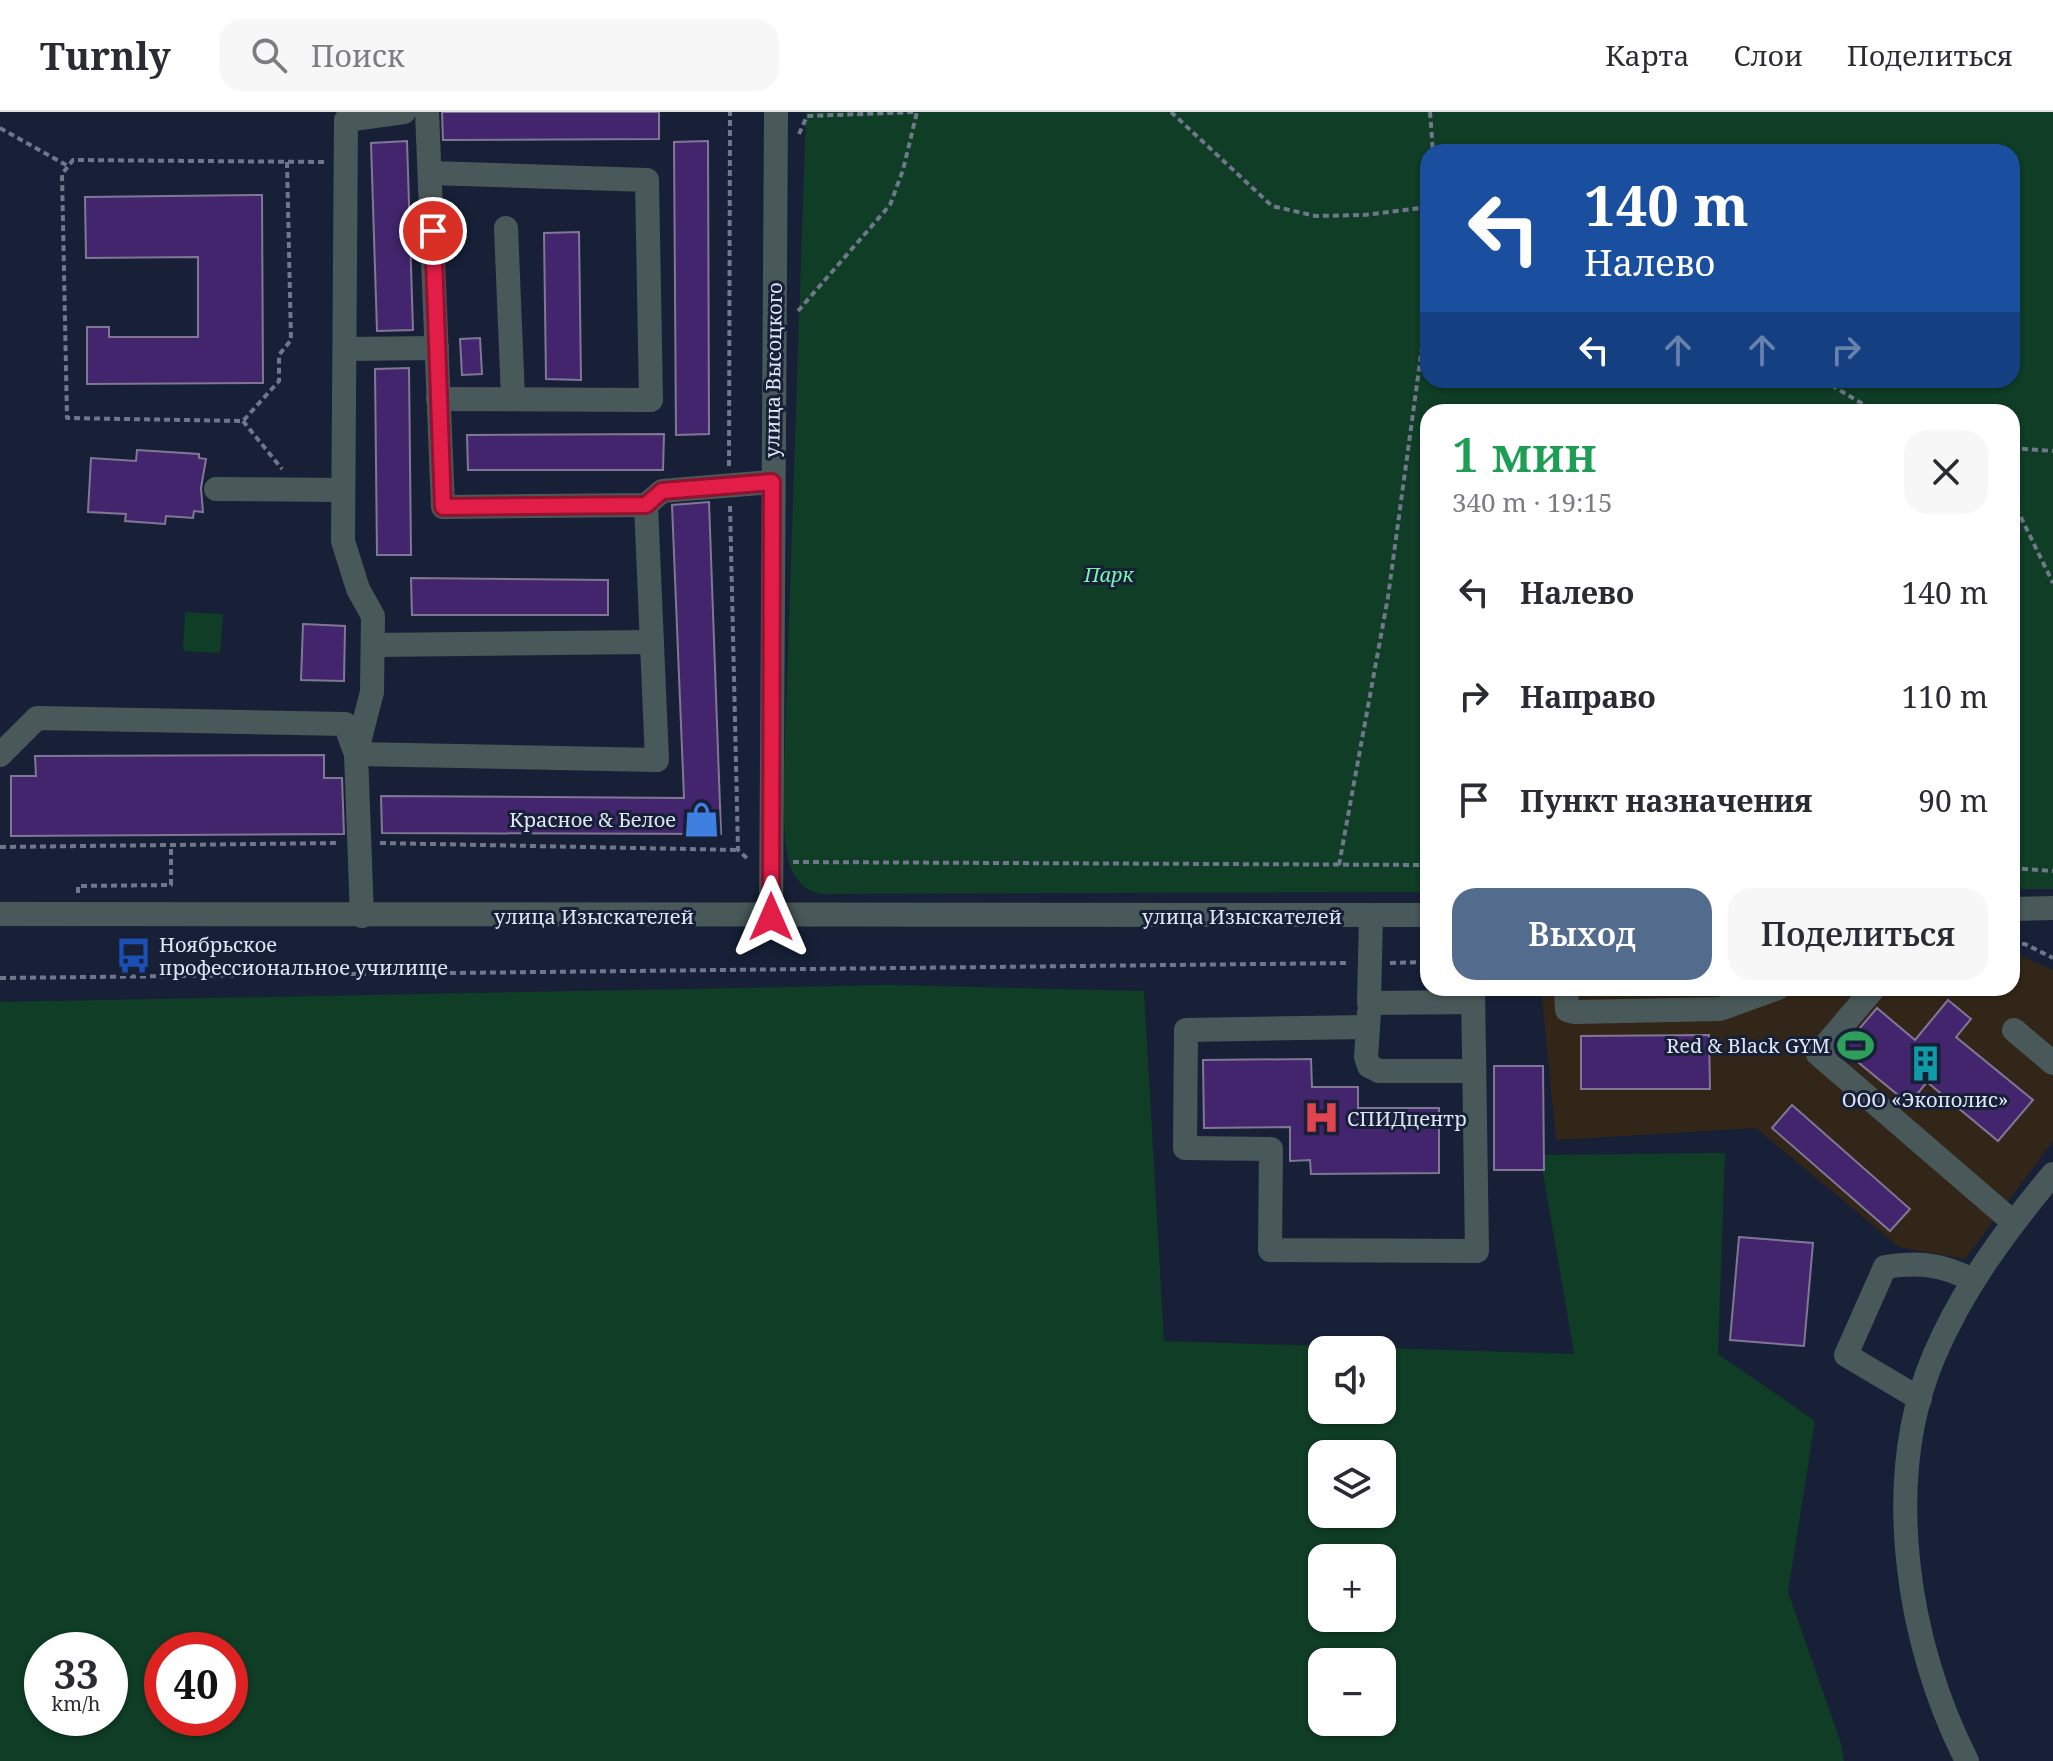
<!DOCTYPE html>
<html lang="ru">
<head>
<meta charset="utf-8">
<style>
	body { margin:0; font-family:"Noto Serif",serif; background:#f7f7f7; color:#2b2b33; height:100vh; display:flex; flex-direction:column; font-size:30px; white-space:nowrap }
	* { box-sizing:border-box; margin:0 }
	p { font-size:26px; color:#7c7c81 }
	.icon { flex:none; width:44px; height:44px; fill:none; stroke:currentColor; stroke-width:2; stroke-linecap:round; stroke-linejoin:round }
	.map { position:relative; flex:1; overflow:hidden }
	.sheet { position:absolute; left:1420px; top:292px; width:600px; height:592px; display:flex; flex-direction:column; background:#fff; border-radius:24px; box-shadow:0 2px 6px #0004 }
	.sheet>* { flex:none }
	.banner { position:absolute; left:1420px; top:32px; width:600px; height:244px; border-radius:24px; box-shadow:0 2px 6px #0004; background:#1a4fa0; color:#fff; overflow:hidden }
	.tools { position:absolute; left:1308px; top:1224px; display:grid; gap:16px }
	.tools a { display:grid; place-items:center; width:88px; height:88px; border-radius:16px; background:#fff; box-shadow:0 2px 6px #0004; font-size:40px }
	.speed { position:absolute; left:24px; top:1520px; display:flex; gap:16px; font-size:40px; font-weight:700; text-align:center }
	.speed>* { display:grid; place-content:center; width:104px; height:104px; border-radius:50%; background:#fff; box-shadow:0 2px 6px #0004; line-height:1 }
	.speed small { font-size:20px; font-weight:400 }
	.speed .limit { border:12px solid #d22; background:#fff; color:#111 }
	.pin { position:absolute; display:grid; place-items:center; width:68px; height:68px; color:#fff; margin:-34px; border:4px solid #fff; border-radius:50%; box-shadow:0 2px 8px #0007 }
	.me { position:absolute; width:88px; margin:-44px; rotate:0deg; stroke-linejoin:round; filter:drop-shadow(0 0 6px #0008) }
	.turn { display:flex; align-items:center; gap:28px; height:168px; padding:0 32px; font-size:36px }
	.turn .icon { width:104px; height:104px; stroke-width:2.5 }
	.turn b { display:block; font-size:56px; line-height:68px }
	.lanes { display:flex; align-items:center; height:76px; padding:0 32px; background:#0003; justify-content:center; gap:40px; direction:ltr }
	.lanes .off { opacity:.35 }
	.round { display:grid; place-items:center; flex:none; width:84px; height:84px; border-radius:24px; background:#f7f7f7 }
	.headline { display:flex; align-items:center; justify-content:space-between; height:136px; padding:0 32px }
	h1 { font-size:48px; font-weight:600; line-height:60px; color:#1e9e55 }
	.cta { display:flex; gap:16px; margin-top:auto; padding:16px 32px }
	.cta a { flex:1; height:92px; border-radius:24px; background:#536c8d; color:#fff; font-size:32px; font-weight:600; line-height:92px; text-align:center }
	.cta a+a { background:#f7f7f7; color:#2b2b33 }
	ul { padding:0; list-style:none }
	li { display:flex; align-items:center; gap:24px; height:104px; padding:0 32px }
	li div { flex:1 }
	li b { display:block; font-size:30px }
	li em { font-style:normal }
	header { display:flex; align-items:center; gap:48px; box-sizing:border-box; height:112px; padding:0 40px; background:#fff; border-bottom:2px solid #e1e1e2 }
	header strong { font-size:38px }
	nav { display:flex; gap:44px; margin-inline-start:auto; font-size:28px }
	.search { width:560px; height:72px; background:#f7f7f7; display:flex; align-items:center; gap:20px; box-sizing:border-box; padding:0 28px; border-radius:24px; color:#7c7c81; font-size:30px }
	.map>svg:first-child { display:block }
</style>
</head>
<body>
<header>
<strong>Turnly</strong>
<div class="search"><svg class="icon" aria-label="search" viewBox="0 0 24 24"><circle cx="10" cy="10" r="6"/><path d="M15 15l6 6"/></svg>Поиск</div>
<nav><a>Карта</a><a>Слои</a><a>Поделиться</a></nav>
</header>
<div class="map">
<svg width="2053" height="1649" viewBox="0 0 2053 1649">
	<rect width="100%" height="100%" fill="#172037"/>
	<!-- commercial -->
	<path fill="#322618" d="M2012 840 2053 858V1029L1965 1147 1899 1135 1756 1016 1556 1028 1541 876H2012Z"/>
	<!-- green -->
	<g fill="#0f3d25" fill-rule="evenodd">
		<path d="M806 0H2053V777H2012V300H1428V780L822 782C779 774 786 721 783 685ZM1428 40H2012V268H1428Z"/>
		<path d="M185 500 223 502 220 541 183 539Z"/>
		<path d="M891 873 1144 879 1164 1229 1574 1242 1540 1043 1725 1041 1718 1242 1815 1309 1788 1480 1840 1628 1844 1649H0V890ZM1322 1238H1382V1298H1322ZM1322 1342H1382V1402H1322ZM1322 1446H1382V1506H1322ZM42 1538H110V1606H42ZM162 1538H230V1606H162ZM1322 1550H1382V1610H1322Z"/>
	</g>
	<!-- building -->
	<g fill="#42256c" stroke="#807795" stroke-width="2">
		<path d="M442 0H659V27L443 28Z"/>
		<path d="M407 29 413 218 377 219 371 31Z"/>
		<path d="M708 29 709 322 676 323 674 30Z"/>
		<path d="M262 83 263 271 87 272V215H109V225H198V145L86 146 85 85Z"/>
		<path d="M579 120 581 268 546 267 544 121Z"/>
		<path d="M480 226 482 262 462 263 460 227Z"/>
		<path d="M409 256 411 443H377L375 257Z"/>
		<path d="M664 322 663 358H468L467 323Z"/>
		<path d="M137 338 199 342V346L206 347 201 376 203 400 194 399 193 406 166 404 165 412 125 409 126 402 88 400 91 346 136 349Z"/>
		<path d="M709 390 721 722 382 721 381 684 684 686 672 393Z"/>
		<path d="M411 466 608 468V503H412Z"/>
		<path d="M303 512 345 514 344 569 301 568Z"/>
		<path d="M324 643V666H342L344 722 11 724V664H36L35 644Z"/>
		<path d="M1948 888 1971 907 1956 925 2033 988 1998 1029 1927 970 1909 992 1842 937 1877 896 1915 928Z"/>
		<path d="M1709 923 1710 977H1581V924Z"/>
		<path d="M1311 947 1312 975H1358V996H1439V1061L1311 1062 1310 1048 1290 1049V1015L1204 1016 1203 948Z"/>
		<path d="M1494 954H1543L1544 1058H1494Z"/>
		<path d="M1792 993 1910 1097 1890 1119 1772 1016Z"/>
		<path d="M1739 1125 1813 1131 1804 1234 1730 1228Z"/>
	</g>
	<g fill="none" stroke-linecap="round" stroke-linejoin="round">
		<!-- path -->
		<g stroke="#6f778b" stroke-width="4" stroke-dasharray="6 4" stroke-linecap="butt">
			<path d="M1171 0 1272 94 1316 104 1364 103 1428 95"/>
			<path d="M1430 0 1433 40"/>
			<path d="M0 16 68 54"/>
			<path d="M799 22 807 4 916 0"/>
			<path d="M287 50 291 228 279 243V269L243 309 67 306 62 62 73 48 325 50"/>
			<path d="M798 199 890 93 903 58 917 0"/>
			<path d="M1823 268 1876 300"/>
			<path d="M243 309 282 357"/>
			<path d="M2012 336 2053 339"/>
			<path d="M729 354 730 0"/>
			<path d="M2012 387 2053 471"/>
			<path d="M730 394 738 738 749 748"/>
			<path d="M380 731 738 738"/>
			<path d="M0 735 339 731"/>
			<path d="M793 750 1428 753"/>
			<path d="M1339 753 1388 485 1428 191"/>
			<path d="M2012 756 2053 759"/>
			<path d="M78 781V774L171 773V736"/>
			<path d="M2012 832H2025L2053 846"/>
			<path d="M1390 851 1428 850"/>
			<path d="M0 866 1350 851"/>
		</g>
		<!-- minor -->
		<g stroke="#495959" stroke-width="24">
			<path d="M427 0 443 395 646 393 662 379 772 370"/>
			<path d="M431 61 647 68 651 288 438 287"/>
			<path d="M506 116 513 286"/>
			<path d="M345 237 437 236"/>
			<path d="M216 377 343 378"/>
			<path d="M373 533 652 530"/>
			<path d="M0 643 37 606 345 612 356 642 372 580 373 504 358 477 343 429 346 8 404 0"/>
			<path d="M2012 797 2053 796"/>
			<path d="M0 802 1428 803"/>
			<path d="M1371 803 1369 891 1473 890"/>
			<path d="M362 804 356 642 657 648 646 393"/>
			<path d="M771 805 776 0"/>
			<path d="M1566 876 1567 898 1575 900 1720 897 1778 876"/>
			<path d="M1874 876 1818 942 2013 1110"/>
			<path d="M1369 901 1366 945 1369 954 1379 959H1474"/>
			<path d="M1368 915 1186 918 1185 1036 1271 1037 1270 1138 1477 1139 1473 876"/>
			<path d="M2014 918 2053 951"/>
			<path d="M1920 1287 1846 1243 1885 1155C1917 1150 1943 1152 1972 1168"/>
			<path d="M1967 1649C1907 1532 1881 1368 1934 1244 1963 1176 2006 1118 2053 1062"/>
		</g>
	</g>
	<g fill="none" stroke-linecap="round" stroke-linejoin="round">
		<defs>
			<path id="route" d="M433 119 443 395 646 393 662 379 772 370 771 805"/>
		</defs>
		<!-- route casing -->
		<use href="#route" stroke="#92132f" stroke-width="20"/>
		<!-- route -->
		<use href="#route" stroke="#e11d48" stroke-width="14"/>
	</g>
	<!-- icons -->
	<defs>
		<symbol id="shop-bare" viewBox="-9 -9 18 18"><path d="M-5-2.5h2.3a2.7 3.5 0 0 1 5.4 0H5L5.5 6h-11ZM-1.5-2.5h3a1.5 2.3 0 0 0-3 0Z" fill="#3f7fe0" stroke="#172037" stroke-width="2.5" paint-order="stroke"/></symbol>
		<symbol id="bus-bare" viewBox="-9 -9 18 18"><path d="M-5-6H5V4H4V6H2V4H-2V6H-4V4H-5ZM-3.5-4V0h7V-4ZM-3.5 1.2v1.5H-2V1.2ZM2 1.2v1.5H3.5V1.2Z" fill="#1a4fb4" stroke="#172037" stroke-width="2.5" paint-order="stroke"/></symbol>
		<symbol id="stadium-bare" viewBox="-9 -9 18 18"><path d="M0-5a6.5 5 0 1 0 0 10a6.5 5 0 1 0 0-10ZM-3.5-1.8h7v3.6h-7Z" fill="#2e9e5b" stroke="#172037" stroke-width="2.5" paint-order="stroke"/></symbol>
		<symbol id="building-bare" viewBox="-9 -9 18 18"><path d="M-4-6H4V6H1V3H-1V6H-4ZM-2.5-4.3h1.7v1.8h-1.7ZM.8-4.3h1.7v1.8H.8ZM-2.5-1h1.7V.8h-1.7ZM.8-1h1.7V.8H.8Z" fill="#0f9aa8" stroke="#172037" stroke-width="2.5" paint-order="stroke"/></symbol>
		<symbol id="hospital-bare" viewBox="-9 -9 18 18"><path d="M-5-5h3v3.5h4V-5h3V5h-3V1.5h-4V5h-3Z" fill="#e0444e" stroke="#172037" stroke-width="2.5" paint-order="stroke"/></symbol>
	</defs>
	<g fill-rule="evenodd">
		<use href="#shop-bare" x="676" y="682" width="51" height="51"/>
		<use href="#bus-bare" x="108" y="818" width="51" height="51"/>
		<use href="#stadium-bare" x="1830" y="908" width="51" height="51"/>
		<use href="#building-bare" x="1900" y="926" width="51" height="51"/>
		<use href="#hospital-bare" x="1296" y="980" width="51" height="51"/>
	</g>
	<g text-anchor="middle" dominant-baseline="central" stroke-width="6" stroke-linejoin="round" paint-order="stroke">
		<!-- street labels -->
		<g font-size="20" fill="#dfe6f6" stroke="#172037">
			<text transform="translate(773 258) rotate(-89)">улица Высоцкого</text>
			<text x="594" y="804">улица Изыскателей</text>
			<text x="1242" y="804">улица Изыскателей</text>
		</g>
		<!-- park labels -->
		<g font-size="20" font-style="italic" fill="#79f4af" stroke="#172037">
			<text x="1109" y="462">Парк</text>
		</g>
		<!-- poi labels -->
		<g font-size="20" fill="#dfe6f6" stroke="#172037" text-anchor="end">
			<text x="676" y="707">Красное &amp; Белое</text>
			<text x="159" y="832" text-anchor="start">Ноябрьское<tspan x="159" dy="23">профессиональное училище</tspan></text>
			<text x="1830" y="933">Red &amp; Black GYM</text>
			<text x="1925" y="987" text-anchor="middle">ООО «Экополис»</text>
			<text x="1347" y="1006" text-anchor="start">СПИДцентр</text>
		</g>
	</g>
</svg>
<div class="tools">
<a><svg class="icon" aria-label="sound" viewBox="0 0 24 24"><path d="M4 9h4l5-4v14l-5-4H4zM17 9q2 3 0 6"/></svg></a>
<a><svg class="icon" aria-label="layers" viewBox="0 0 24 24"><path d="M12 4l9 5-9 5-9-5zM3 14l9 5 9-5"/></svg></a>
<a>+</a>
<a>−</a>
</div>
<div class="speed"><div>33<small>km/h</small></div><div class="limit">40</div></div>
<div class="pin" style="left:433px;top:119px;background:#d93025"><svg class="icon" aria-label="arrive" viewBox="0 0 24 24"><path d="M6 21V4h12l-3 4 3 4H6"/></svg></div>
<svg class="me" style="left:771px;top:805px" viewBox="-20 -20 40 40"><path d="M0-17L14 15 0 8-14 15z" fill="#e11d48" stroke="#fff" stroke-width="4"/></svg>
<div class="banner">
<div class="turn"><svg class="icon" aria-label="left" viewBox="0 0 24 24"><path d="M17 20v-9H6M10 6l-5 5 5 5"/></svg><div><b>140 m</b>Налево</div></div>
<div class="lanes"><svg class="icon" aria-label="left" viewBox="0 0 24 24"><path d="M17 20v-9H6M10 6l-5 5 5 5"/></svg><svg class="icon off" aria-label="ahead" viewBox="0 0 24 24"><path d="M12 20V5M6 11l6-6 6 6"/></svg><svg class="icon off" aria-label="ahead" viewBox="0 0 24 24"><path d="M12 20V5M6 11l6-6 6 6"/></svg><svg class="icon off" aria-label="right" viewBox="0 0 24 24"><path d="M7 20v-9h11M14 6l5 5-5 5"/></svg></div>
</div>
<section class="sheet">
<div class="headline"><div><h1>1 мин</h1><p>340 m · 19:15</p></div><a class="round"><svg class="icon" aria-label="close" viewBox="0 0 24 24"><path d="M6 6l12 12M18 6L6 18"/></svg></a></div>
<ul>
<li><svg class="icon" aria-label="left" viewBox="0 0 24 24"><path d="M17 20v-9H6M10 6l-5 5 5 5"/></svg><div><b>Налево</b></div><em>140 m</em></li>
<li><svg class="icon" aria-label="right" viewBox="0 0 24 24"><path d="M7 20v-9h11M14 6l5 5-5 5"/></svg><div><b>Направо</b></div><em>110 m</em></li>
<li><svg class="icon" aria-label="arrive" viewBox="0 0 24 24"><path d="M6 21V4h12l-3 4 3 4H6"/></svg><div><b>Пункт назначения</b></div><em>90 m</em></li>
</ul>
<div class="cta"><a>Выход</a><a>Поделиться</a></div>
</section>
</div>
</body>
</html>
